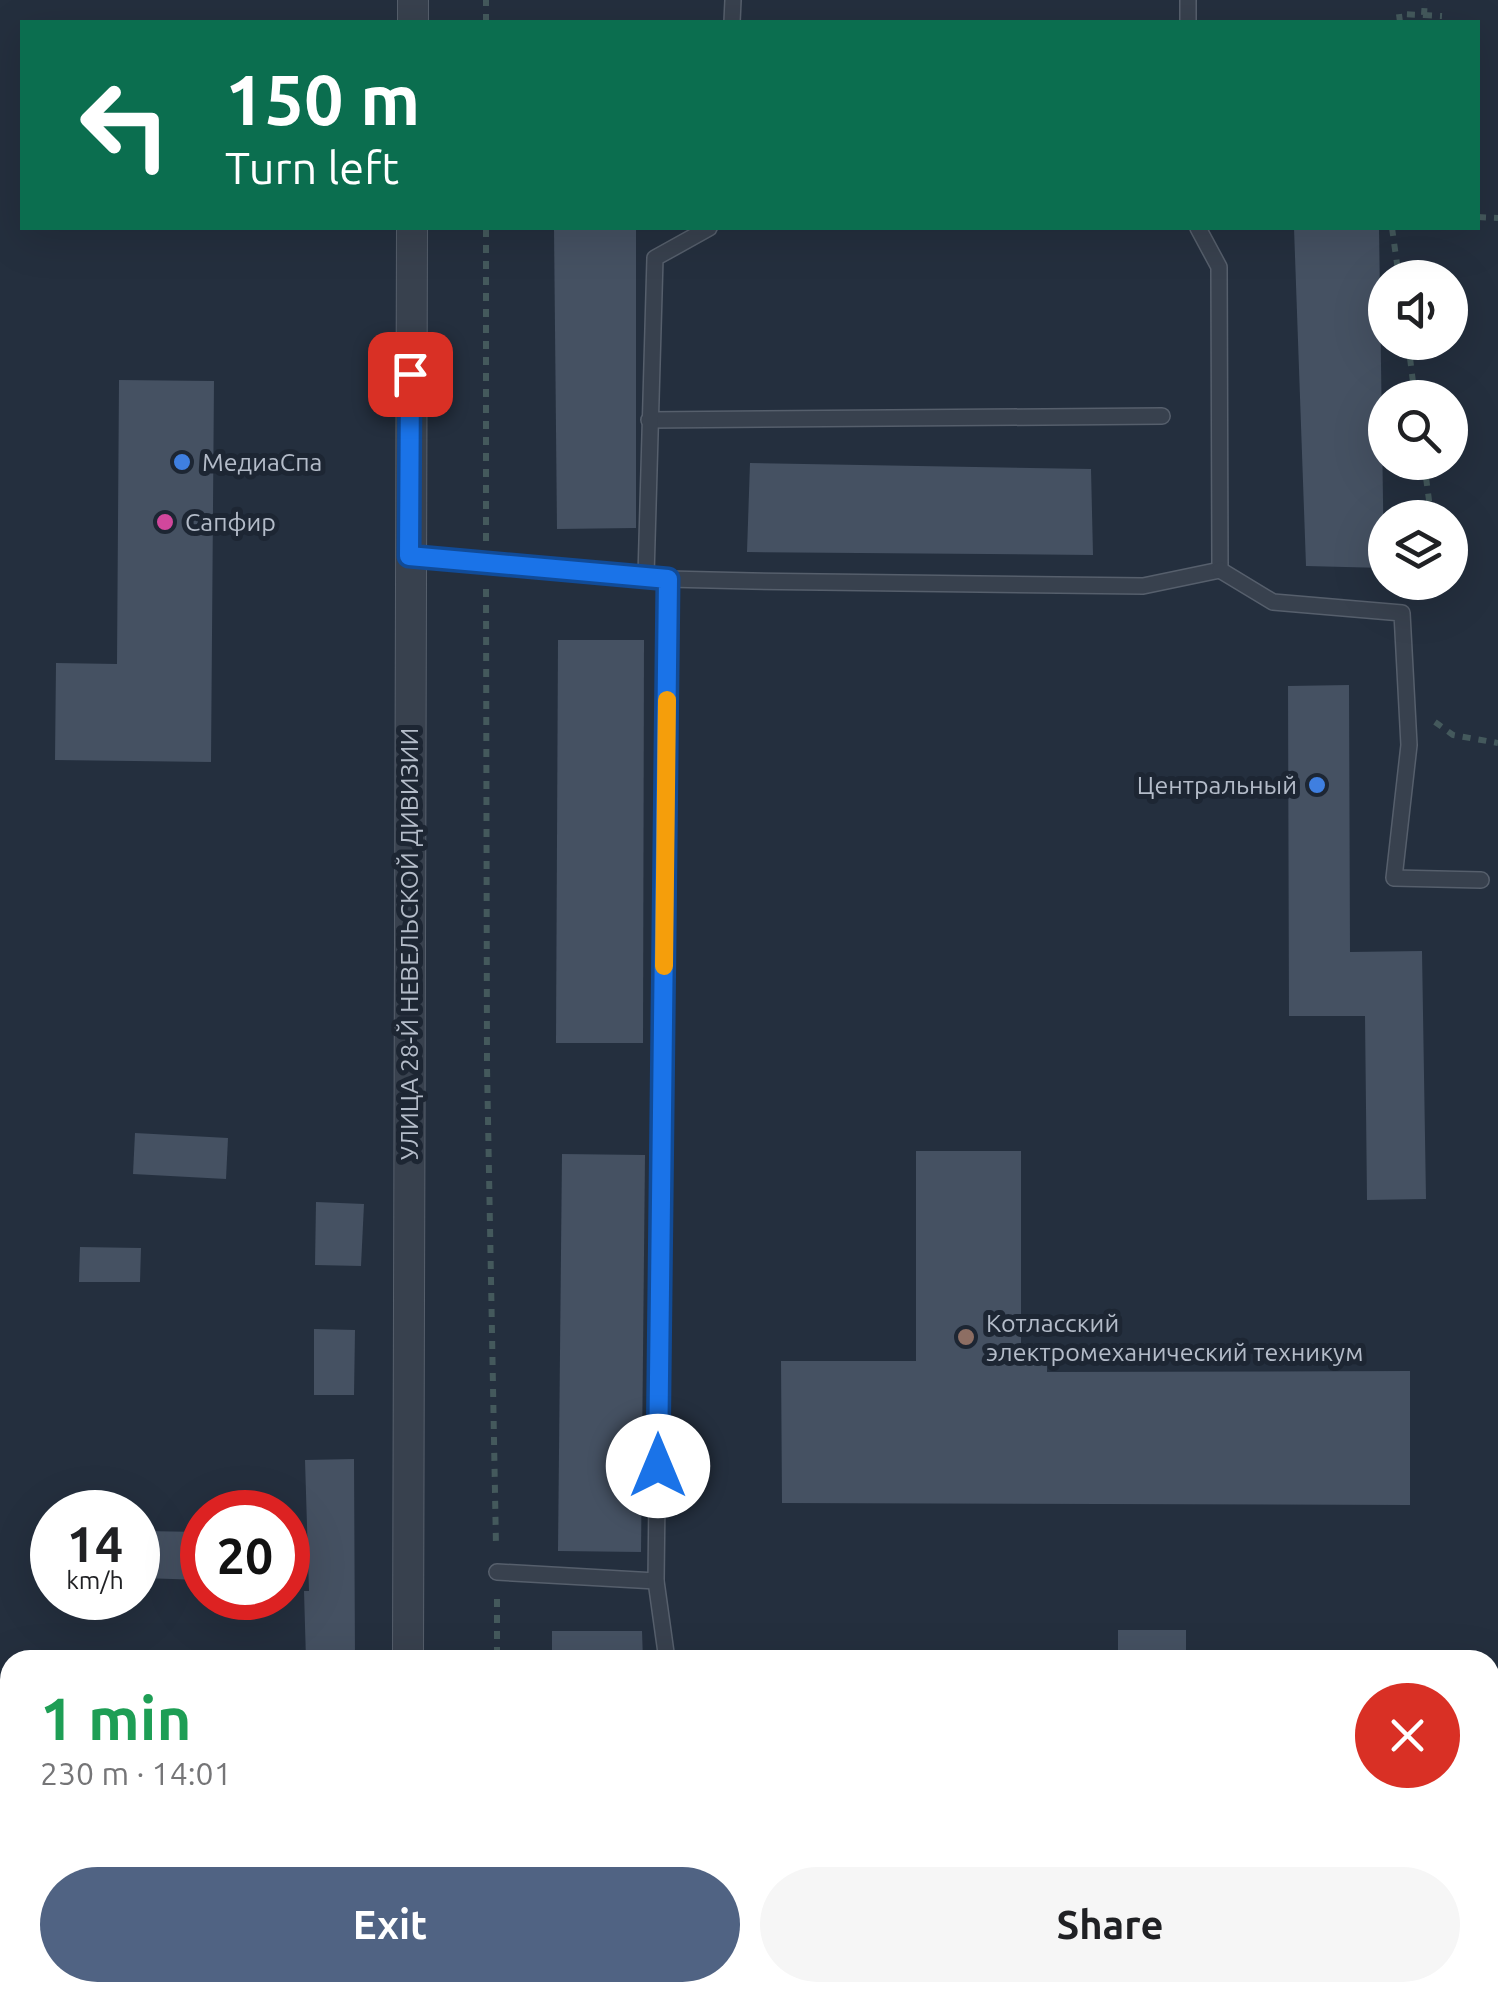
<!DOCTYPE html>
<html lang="en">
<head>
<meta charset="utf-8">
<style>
	body { margin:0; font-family:Ubuntu,sans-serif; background:#f6f6f6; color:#202124; height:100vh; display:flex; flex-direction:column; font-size:38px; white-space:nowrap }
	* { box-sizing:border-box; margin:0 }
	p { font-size:32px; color:#757577 }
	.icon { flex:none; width:55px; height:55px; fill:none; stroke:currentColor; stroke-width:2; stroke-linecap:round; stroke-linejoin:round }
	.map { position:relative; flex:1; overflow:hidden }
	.side { position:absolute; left:0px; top:1650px; width:1500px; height:352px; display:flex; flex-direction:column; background:#fff; border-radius:30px 30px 0 0; box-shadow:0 10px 40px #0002 }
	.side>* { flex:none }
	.hud { position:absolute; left:20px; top:20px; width:1460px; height:210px; border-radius:0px; box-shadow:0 10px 40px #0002; background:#0b6e4f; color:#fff; overflow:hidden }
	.buttons { position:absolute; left:1368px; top:260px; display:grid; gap:20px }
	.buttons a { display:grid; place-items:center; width:100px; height:100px; border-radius:50%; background:#fff; box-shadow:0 10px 40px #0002; font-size:50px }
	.speed { position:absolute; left:30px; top:1490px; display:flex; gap:20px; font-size:50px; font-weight:700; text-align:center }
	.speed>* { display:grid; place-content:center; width:130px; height:130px; border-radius:50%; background:#fff; box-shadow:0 10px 40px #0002; line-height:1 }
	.speed small { font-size:25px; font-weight:400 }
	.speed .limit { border:15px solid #d22; background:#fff; color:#111 }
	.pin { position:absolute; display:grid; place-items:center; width:85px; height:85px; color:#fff; margin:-42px; border-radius:20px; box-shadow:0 5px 15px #0006 }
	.me { position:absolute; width:110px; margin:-55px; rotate:0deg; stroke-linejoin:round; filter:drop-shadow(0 0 8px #0008) }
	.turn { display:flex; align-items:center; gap:35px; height:210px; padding:0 40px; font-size:45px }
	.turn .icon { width:130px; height:130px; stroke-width:2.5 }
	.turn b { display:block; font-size:70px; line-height:85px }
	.round { display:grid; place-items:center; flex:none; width:105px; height:105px; border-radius:52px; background:#f6f6f6 }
	.headline { display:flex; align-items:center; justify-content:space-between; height:170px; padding:0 40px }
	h1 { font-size:60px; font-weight:700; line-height:75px; color:#1e9e55 }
	.action { display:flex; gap:20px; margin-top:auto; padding:20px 40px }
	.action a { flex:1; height:115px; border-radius:60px; background:#506383; color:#fff; font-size:40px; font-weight:700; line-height:115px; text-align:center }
	.action a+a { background:#f6f6f6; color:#202124 }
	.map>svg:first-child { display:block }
</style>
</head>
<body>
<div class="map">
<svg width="1498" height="2001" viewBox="0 0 1498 2001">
	<rect width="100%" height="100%" fill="#242f3e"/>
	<!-- building -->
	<g fill="#455162">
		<path d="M554 228H636V528L557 529Z"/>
		<path d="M1294 228H1379L1384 568 1306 566Z"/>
		<path d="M119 380 214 381 211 762 55 760 56 663 117 664Z"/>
		<path d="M750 463 1091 469 1093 555 747 552Z"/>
		<path d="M558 640H644L643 1043H556Z"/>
		<path d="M1349 685 1350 952 1422 951 1426 1199 1367 1200 1365 1016H1289L1288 686Z"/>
		<path d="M135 1133 228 1138 226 1179 133 1174Z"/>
		<path d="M916 1151H1021V1350H1047V1372L1410 1371V1505L782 1503 781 1361H916Z"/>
		<path d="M562 1154 645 1155 641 1552 558 1551Z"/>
		<path d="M316 1202 364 1204 361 1266 315 1265Z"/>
		<path d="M80 1247 141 1248 140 1282H79Z"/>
		<path d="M314 1329 355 1330 354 1395H314Z"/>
		<path d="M354 1459 355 1660H306L304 1591H309L305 1460Z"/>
		<path d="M143 1531 202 1532V1580L142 1578Z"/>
		<rect x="1118" y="1630" width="68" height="30"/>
		<path d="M552 1631H642L643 1660H552Z"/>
	</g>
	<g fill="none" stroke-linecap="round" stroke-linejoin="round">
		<defs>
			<g id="lane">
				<path d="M1188 0V22"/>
				<path d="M732 22 733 0"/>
				<path d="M649 420 1162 416"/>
				<path d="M409 557 668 579 752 581 1143 586 1220 570 1219 267 1198 228"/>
				<path d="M1220 570 1273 602 1402 613 1409 745 1394 878 1481 880"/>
				<path d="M646 576 655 258 709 228"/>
				<path d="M497 1572 656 1581"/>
				<path d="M667 1660 656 1581 668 579"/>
				<path d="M1490 1780H1498"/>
				<path d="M1471 1992V2001"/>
				<path d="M661 2001V1992"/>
			</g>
			<g id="street">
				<path d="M413 22V0"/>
				<path d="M408 1660 412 228"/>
				<path d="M408 2001V1992"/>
			</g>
		</defs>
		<!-- lane casing -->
		<use href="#lane" stroke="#565f6c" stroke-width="18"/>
		<!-- street casing -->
		<use href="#street" stroke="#565f6c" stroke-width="32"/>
		<!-- path -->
		<g stroke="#44595c" stroke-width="6" stroke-dasharray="8 8" stroke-linecap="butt">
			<path d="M1424 15 1442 16"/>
			<path d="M486 22V0"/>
			<path d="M1400 22 1399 14 1424 15 1425 0"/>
			<path d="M1478 217 1498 218"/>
			<path d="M1392 228 1399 278"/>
			<path d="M1408 342 1415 398"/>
			<path d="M1424 462 1430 508 1428 518"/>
			<path d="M486 541V228"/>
			<path d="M486 589 487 1066 496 1546"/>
			<path d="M1435 722 1453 735 1498 743"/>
			<path d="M497 1599V1660"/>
			<path d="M498 1992V2001"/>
		</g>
		<!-- lane -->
		<use href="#lane" stroke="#38414e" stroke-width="15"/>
		<!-- street -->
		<use href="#street" stroke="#38414e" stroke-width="30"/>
	</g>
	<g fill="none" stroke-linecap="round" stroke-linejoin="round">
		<defs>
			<path id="route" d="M410 374 409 556 668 579 658 1466"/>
		</defs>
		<!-- route casing -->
		<use href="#route" stroke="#114b97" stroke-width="25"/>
		<!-- route -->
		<use href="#route" stroke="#1a73e8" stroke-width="18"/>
		<!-- slow -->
		<path stroke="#f59e0b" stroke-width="18" d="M664 966 667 700"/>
	</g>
	<!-- markers -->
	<g fill="#3f7fe0" stroke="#1d2633" stroke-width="4">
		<circle cx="182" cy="462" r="10"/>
		<circle cx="1317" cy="785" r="10"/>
	</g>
	<circle fill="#d1479c" stroke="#1d2633" stroke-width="4" cx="165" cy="522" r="10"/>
	<circle fill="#8d6e63" stroke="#1d2633" stroke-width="4" cx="966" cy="1337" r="10"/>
	<g text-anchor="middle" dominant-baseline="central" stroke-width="10" stroke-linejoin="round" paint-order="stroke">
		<!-- poi labels -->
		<g font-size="25" fill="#b4bcc9" stroke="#1d2633" text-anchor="start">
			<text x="202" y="462">МедиаСпа</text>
			<text x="185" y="522">Сапфир</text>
			<text x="1297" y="785" text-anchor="end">Центральный</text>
			<text x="986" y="1323">Котласский<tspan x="986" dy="29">электромеханический техникум</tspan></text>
		</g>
		<!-- street labels -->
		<g font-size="25" fill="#b4bcc9" stroke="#1d2633">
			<text transform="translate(409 944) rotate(-90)">УЛИЦА 28-Й НЕВЕЛЬСКОЙ ДИВИЗИИ</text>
		</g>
	</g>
</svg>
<div class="buttons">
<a><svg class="icon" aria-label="sound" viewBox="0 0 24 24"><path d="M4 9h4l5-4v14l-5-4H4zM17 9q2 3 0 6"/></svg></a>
<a><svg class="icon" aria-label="search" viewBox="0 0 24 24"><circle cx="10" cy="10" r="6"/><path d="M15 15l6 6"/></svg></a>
<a><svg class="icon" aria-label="layers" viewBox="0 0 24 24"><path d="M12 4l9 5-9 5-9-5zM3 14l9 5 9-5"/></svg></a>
</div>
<div class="speed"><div>14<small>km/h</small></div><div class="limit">20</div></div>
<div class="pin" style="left:410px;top:374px;background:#d93025"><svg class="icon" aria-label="arrive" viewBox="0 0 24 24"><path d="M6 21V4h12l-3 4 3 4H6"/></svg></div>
<svg class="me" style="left:658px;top:1466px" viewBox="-20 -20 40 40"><circle r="19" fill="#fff"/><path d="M0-13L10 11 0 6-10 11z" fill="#1a73e8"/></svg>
<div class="hud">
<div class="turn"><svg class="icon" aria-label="left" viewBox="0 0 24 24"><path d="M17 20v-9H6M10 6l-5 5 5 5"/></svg><div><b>150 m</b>Turn left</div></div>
</div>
<section class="side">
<div class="headline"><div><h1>1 min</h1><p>230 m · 14:01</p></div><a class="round" style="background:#d93025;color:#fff"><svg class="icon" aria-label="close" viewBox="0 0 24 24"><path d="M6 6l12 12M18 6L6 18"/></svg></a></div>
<div class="action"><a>Exit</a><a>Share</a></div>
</section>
</div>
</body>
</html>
